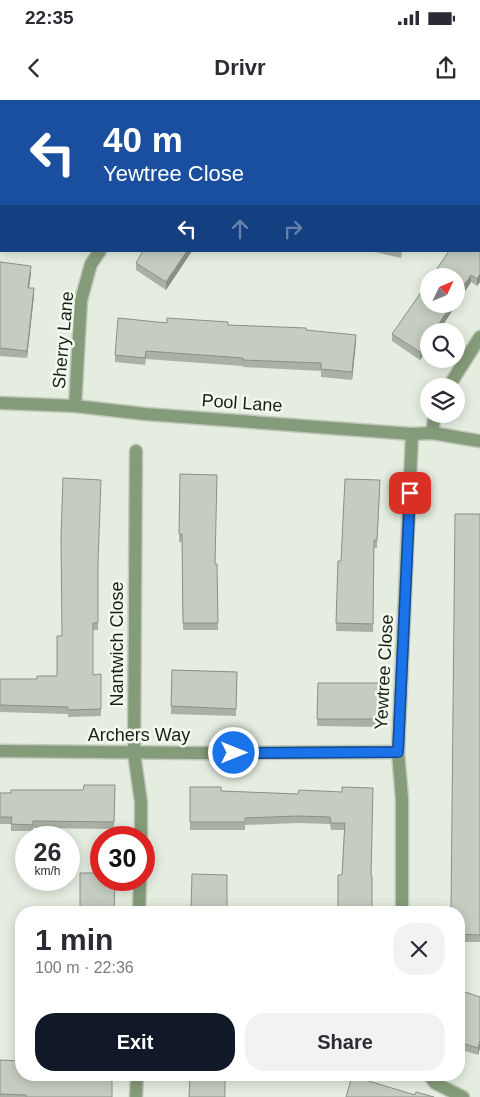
<!DOCTYPE html>
<html lang="en">
<head>
<meta charset="utf-8">
<style>
	body { margin:0; font-family:Arial,sans-serif; background:#f2f2f3; color:#2b2b33; height:100vh; display:flex; flex-direction:column; font-size:19px; white-space:nowrap }
	* { box-sizing:border-box; margin:0 }
	p { font-size:16px; color:#7c7c81 }
	.icon { flex:none; width:28px; height:28px; fill:none; stroke:currentColor; stroke-width:2; stroke-linecap:round; stroke-linejoin:round }
	.map { position:relative; flex:1; overflow:hidden }
	.side { position:absolute; left:15px; top:806px; width:450px; height:175px; display:flex; flex-direction:column; background:#fff; border-radius:20px; box-shadow:0 2px 12px #0003 }
	.side>* { flex:none }
	.hud { position:absolute; left:0px; top:0px; width:480px; height:152px; box-shadow:0 2px 12px #0003; background:#1a4fa0; color:#fff; overflow:hidden }
	.needle { width:32px; rotate:46deg }
	.tools { position:absolute; left:420px; top:168px; display:grid; gap:10px }
	.tools a { display:grid; place-items:center; width:45px; height:45px; border-radius:50%; background:#fff; box-shadow:0 2px 12px #0003; font-size:25px }
	.speed { position:absolute; left:15px; top:726px; display:flex; gap:10px; font-size:25px; font-weight:700; text-align:center }
	.speed>* { display:grid; place-content:center; width:65px; height:65px; border-radius:50%; background:#fff; box-shadow:0 2px 12px #0003; line-height:1 }
	.speed small { font-size:12px; font-weight:400 }
	.speed .limit { border:8px solid #d22; background:#fff; color:#111 }
	.pin { position:absolute; display:grid; place-items:center; width:42px; height:42px; color:#fff; margin:-21px; border-radius:10px; box-shadow:0 2px 8px #0006 }
	.me { position:absolute; width:55px; margin:-28px; rotate:90deg; stroke-linejoin:round; filter:drop-shadow(0 0 4px #0008) }
	.turn { display:flex; align-items:center; gap:18px; height:105px; padding:0 20px; font-size:22px }
	.turn .icon { width:65px; height:65px; stroke-width:2.5 }
	.turn b { display:block; font-size:35px; line-height:42px }
	.lanes { display:flex; align-items:center; height:48px; padding:0 20px; background:#0003; justify-content:center; gap:25px; direction:ltr }
	.lanes .off { opacity:.35 }
	.round { display:grid; place-items:center; flex:none; width:52px; height:52px; border-radius:20px; background:#f2f2f3 }
	.summary { display:flex; align-items:center; justify-content:space-between; height:85px; padding:0 20px }
	h1 { font-size:30px; font-weight:600; line-height:38px }
	.button { display:flex; gap:10px; margin-top:auto; padding:10px 20px }
	.button a { flex:1; height:58px; border-radius:20px; background:#111827; color:#fff; font-size:20px; font-weight:600; line-height:58px; text-align:center }
	.button a+a { background:#f2f2f3; color:#2b2b33 }
	.status { display:flex; justify-content:space-between; align-items:center; height:35px; padding:0 25px; background:#fff; direction:ltr }
	.status svg { height:14px; fill:currentColor }
	header { display:flex; justify-content:space-between; align-items:center; height:65px; padding:0 20px; background:#fff; font-size:22px; font-weight:600 }
	.map>svg:first-child { display:block }
</style>
</head>
<body>
<div class="status"><b>22:35</b><svg viewBox="0 0 49 12"><path d="M0 12V9h3v3zM5 12V6h3v6zM10 12V3h3v9zM15 12V0h3v12zM26 1h20v11H26zM47 4h2v5h-2z"/></svg></div>
<header><svg class="icon" aria-label="back" viewBox="0 0 24 24"><path d="M15 5l-7 7 7 7"/></svg>Drivr<svg class="icon" aria-label="share" viewBox="0 0 24 24"><path d="M12 15V3M7 8l5-5 5 5M5 13v7h14v-7"/></svg></header>
<div class="map">
<svg width="480" height="997" viewBox="0 0 480 997">
	<rect width="100%" height="100%" fill="#e4ede0"/>
	<g fill="none" stroke-linecap="round" stroke-linejoin="round">
		<defs>
			<g id="street">
				<path d="M203 1V0"/>
				<path d="M479 102 480 103"/>
				<path d="M449 286 480 237"/>
				<path d="M0 303 75 306 145 314 412 334 432 333 480 341"/>
				<path d="M75 306 81 200 91 164 100 151"/>
				<path d="M432 333 435 314"/>
				<path d="M136 351 134 653 141 702V738"/>
				<path d="M0 651 198 653 398 652"/>
				<path d="M139 812 140 780"/>
				<path d="M402 812V699L398 652 412 334"/>
				<path d="M429 975 435 983 463 997"/>
				<path d="M136 997 137 975"/>
			</g>
		</defs>
		<!-- street casing -->
		<use href="#street" stroke="#c0c8bc" stroke-width="15"/>
		<!-- street -->
		<use href="#street" stroke="#859c7a" stroke-width="12"/>
	</g>
	<!-- wall -->
	<g fill="#a9b0a6">
		<path d="M266 0H451L457 1H267Z"/>
		<path d="M480 144V182L477 186 471 182 439 231H429V246L420 260 392 241V234Z"/>
		<path d="M143 151H192L166 190 136 170V163Z"/>
		<path d="M371 151H402L401 158Z"/>
		<path d="M0 162 31 173 29 188 34 195 27 258 0 256Z"/>
		<path d="M167 223 228 225 306 230 356 242 352 280 321 277V271L243 267V266L146 259 145 265 115 262V255Z"/>
		<path d="M180 374 215 464H217L218 530H183L182 442H179Z"/>
		<path d="M380 388 377 448H374L373 532 336 531 338 461H341Z"/>
		<path d="M480 414V842H459V812Z"/>
		<path d="M98 468V530H93V575L101 574V616L68 617V614L0 612V579H37L57 576 62 536Z"/>
		<path d="M172 570 237 572 236 616 171 614Z"/>
		<path d="M318 583H379V627L317 626Z"/>
		<path d="M115 685 114 729 33 728V731H11V724H0V693L83 690Z"/>
		<path d="M190 687 221 691 298 694 342 692 373 688 342 775 344 730H331L330 724 298 723 245 725V730H190Z"/>
		<path d="M459 890 480 897V948L478 955 459 949Z"/>
		<path d="M0 960 112 997H0Z"/>
	</g>
	<!-- shaded-wall -->
	<g fill="#8a9087">
		<path d="M187 151H192L166 190V182Z"/>
		<path d="M31 166V173L28 195V188Z"/>
		<path d="M480 174V182L477 186V179Z"/>
		<path d="M471 175V182L439 231H434L452 204H456V197Z"/>
		<path d="M34 188V195L27 258V251Z"/>
		<path d="M356 235V242L352 280V272Z"/>
		<path d="M429 239V246L420 260V252Z"/>
		<path d="M480 941V948L478 955V948Z"/>
	</g>
	<!-- building -->
	<g fill="#c5cdc1" stroke="#8a9087">
		<path d="M111 0H143L142 1H110Z"/>
		<path d="M276 0H451L457 1H278Z"/>
		<path d="M479 143 480 144V174L477 179 471 175 456 197V176H432L449 151H479Z"/>
		<path d="M143 151H187L166 182 136 163Z"/>
		<path d="M0 162 31 166 28 188H34L27 251 0 248Z"/>
		<path d="M429 181V204H452L434 231H429V239L420 252 392 234Z"/>
		<path d="M118 218 167 223V218L228 222V225L306 228V230L356 235 352 272 321 269V263L243 260V258L146 251 145 258 115 255Z"/>
		<path d="M180 374 217 375 215 464H217L218 523H183L182 434H179Z"/>
		<path d="M63 378 101 380 98 463V523H93V575L101 574V609L68 610V607L0 605V579H37V576H57V536H62L61 438Z"/>
		<path d="M345 379 380 380 377 440H374L373 524 336 523 338 461H341Z"/>
		<path d="M455 414H480V835L459 834V812H451Z"/>
		<path d="M172 570 237 572 236 609 171 606Z"/>
		<path d="M318 583H379V619H317Z"/>
		<path d="M84 685H115L114 722 33 721V725L11 724 12 717H0V693H11V690H83Z"/>
		<path d="M190 687H221V691L298 694 299 690 342 692V687L373 688 371 776H372V812H338V775H342L345 723H331L330 717 298 716 245 718V722H190Z"/>
		<path d="M80 773H101V780H115L114 812H80Z"/>
		<path d="M192 774 227 775V812H191Z"/>
		<path d="M459 890 480 897V941L478 948 459 942Z"/>
		<path d="M0 960 21 961V975H112V997H26V995L0 994Z"/>
		<path d="M190 975H225V997H189Z"/>
		<path d="M352 976 415 995 416 992 434 997H346Z"/>
	</g>
	<g fill="none" stroke-linecap="round" stroke-linejoin="round">
		<defs>
			<path id="route" d="M234 653 398 652 410 393"/>
		</defs>
		<!-- route casing -->
		<use href="#route" stroke="#114b97" stroke-width="12"/>
		<!-- route -->
		<use href="#route" stroke="#1a73e8" stroke-width="9"/>
	</g>
	<g text-anchor="middle" dominant-baseline="central" stroke-width="5" stroke-linejoin="round" paint-order="stroke">
		<!-- street labels -->
		<g font-size="18" fill="#1b1e19" stroke="#f1faed">
			<text transform="translate(63 240) rotate(-85)">Sherry Lane</text>
			<text transform="translate(242 303) rotate(4)">Pool Lane</text>
			<text transform="translate(117 544) rotate(-90)">Nantwich Close</text>
			<text transform="translate(384 572) rotate(-87)">Yewtree Close</text>
			<text x="139" y="635">Archers Way</text>
		</g>
	</g>
</svg>
<div class="tools">
<a><svg class="needle" viewBox="-14 -14 28 28"><path d="M0-13l5 13h-10z" fill="#e53935"/><path d="M0 13l5-13h-10z" fill="#7c7c81"/></svg></a>
<a><svg class="icon" aria-label="search" viewBox="0 0 24 24"><circle cx="10" cy="10" r="6"/><path d="M15 15l6 6"/></svg></a>
<a><svg class="icon" aria-label="layers" viewBox="0 0 24 24"><path d="M12 4l9 5-9 5-9-5zM3 14l9 5 9-5"/></svg></a>
</div>
<div class="speed"><div>26<small>km/h</small></div><div class="limit">30</div></div>
<div class="pin" style="left:410px;top:393px;background:#d93025"><svg class="icon" aria-label="arrive" viewBox="0 0 24 24"><path d="M6 21V4h12l-3 4 3 4H6"/></svg></div>
<svg class="me" style="left:234px;top:653px" viewBox="-20 -20 40 40"><circle r="17" fill="#1a73e8" stroke="#fff" stroke-width="3"/><path d="M0-11L8 9 0 5-8 9z" fill="#fff"/></svg>
<div class="hud">
<div class="turn"><svg class="icon" aria-label="left" viewBox="0 0 24 24"><path d="M17 20v-9H6M10 6l-5 5 5 5"/></svg><div><b>40 m</b>Yewtree Close</div></div>
<div class="lanes"><svg class="icon" aria-label="left" viewBox="0 0 24 24"><path d="M17 20v-9H6M10 6l-5 5 5 5"/></svg><svg class="icon off" aria-label="ahead" viewBox="0 0 24 24"><path d="M12 20V5M6 11l6-6 6 6"/></svg><svg class="icon off" aria-label="right" viewBox="0 0 24 24"><path d="M7 20v-9h11M14 6l5 5-5 5"/></svg></div>
</div>
<section class="side">
<div class="summary"><div><h1>1 min</h1><p>100 m · 22:36</p></div><a class="round"><svg class="icon" aria-label="close" viewBox="0 0 24 24"><path d="M6 6l12 12M18 6L6 18"/></svg></a></div>
<div class="button"><a>Exit</a><a>Share</a></div>
</section>
</div>
</body>
</html>
